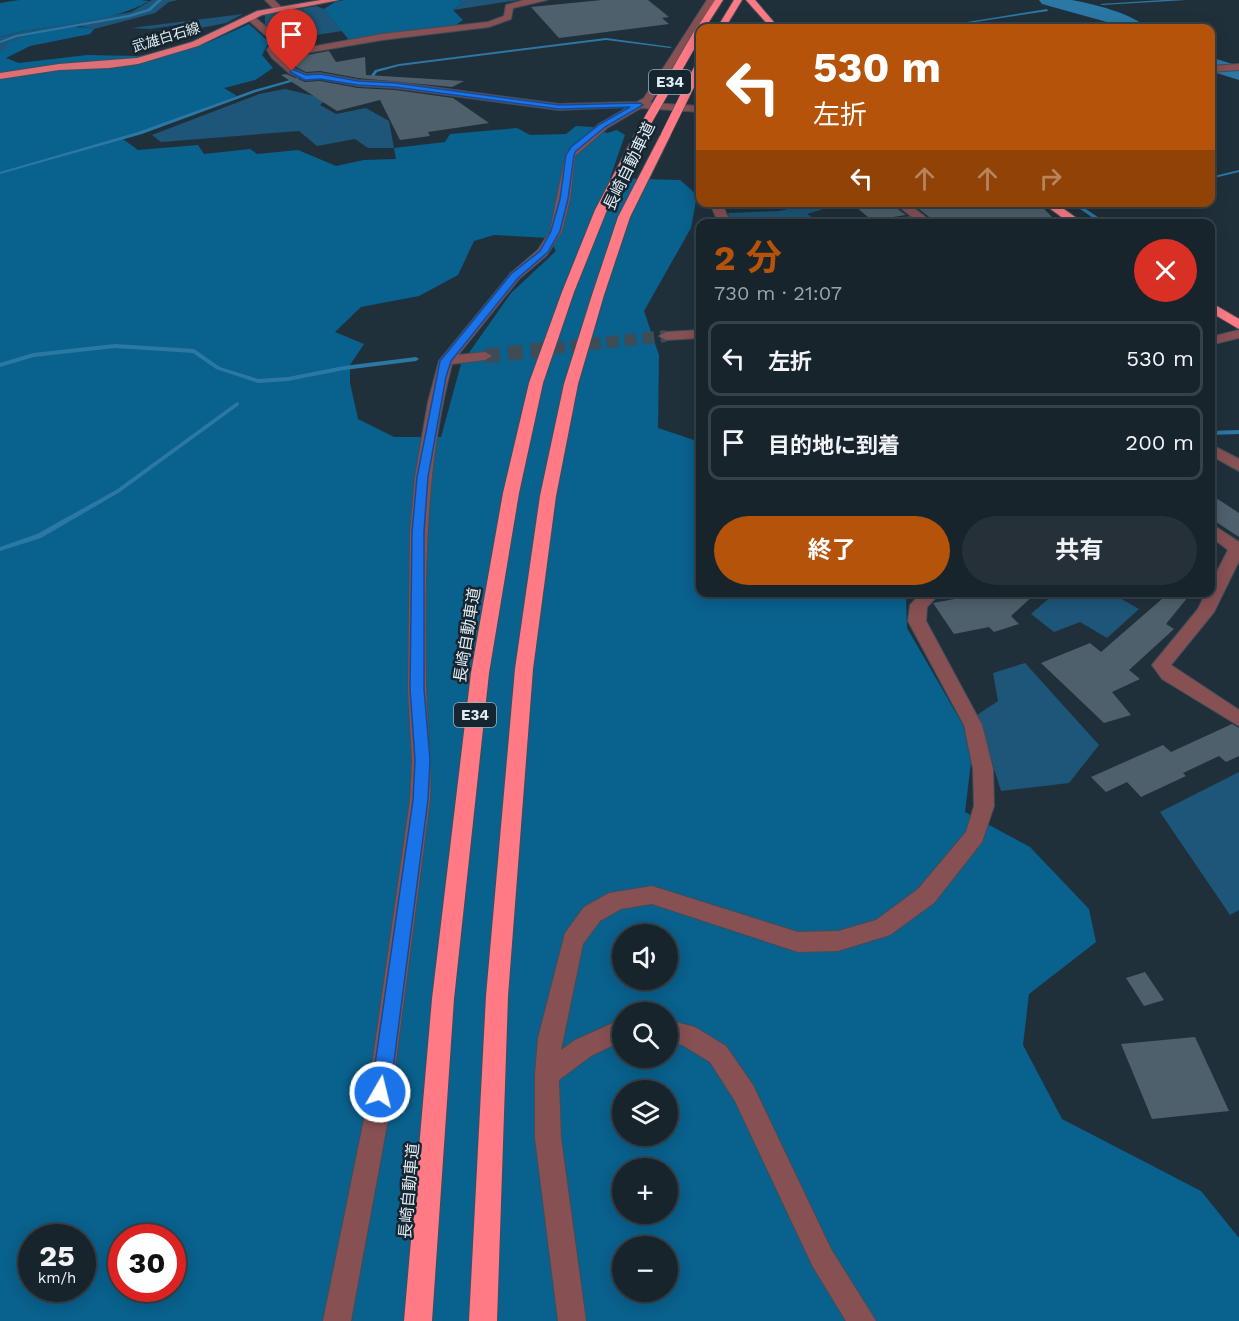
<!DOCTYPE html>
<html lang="ja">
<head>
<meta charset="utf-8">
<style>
	body { margin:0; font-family:"Work Sans","Noto Sans JP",sans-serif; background:#253038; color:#f1f3f6; height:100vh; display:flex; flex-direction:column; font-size:22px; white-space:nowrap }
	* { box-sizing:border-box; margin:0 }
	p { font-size:20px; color:#9fa4a9 }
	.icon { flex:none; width:33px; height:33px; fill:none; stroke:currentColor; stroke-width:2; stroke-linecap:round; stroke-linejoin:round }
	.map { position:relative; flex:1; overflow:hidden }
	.side { position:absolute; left:696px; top:219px; width:519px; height:378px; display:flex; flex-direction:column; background:#18242c; border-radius:12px; box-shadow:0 3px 15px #0003,0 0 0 2px #364148 }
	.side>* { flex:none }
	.guide { position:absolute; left:696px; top:24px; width:519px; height:183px; border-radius:12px; box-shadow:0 3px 15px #0003,0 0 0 2px #364148; background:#b45309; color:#fff; overflow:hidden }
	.controls { position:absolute; left:612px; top:924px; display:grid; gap:12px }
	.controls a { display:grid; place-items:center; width:66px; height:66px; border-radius:50%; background:#18242c; box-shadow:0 3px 15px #0003,0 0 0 2px #364148; font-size:30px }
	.speed { position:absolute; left:18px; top:1224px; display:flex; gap:12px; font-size:30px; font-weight:700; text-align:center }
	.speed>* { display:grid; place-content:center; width:78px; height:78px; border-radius:50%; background:#18242c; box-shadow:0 3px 15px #0003,0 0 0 2px #364148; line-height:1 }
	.speed small { font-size:15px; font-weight:400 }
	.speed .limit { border:9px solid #d22; background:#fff; color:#111 }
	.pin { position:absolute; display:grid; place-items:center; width:51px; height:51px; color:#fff; margin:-62px -26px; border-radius:50% 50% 50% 0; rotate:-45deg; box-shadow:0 0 6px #0007 }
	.pin .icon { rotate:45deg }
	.me { position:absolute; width:66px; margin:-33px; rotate:8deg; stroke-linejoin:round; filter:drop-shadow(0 0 4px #0008) }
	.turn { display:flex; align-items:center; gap:21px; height:126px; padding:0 18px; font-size:27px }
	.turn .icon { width:78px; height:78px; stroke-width:2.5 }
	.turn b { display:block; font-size:42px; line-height:51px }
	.lanes { display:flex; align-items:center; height:57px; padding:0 18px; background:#0003; justify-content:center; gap:30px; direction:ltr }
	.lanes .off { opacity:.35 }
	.round { display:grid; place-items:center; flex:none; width:63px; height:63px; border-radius:32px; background:#253038 }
	.overview { display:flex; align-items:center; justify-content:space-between; height:102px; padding:0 18px }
	h1 { font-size:36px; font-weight:700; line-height:45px; color:#b45309 }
	.button { display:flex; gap:12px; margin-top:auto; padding:12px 18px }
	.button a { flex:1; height:69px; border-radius:36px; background:#b45309; color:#fff; font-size:24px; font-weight:700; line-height:69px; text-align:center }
	.button a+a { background:#253038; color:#f1f3f6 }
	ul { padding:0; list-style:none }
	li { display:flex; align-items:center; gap:18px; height:75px; margin:0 12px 9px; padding:0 6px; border:3px solid #364148; border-radius:12px }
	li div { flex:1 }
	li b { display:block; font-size:22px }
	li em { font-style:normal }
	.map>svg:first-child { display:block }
</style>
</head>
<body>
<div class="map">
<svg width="1239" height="1321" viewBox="0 0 1239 1321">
	<rect width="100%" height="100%" fill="#20303b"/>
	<!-- green -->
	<g fill="#1d5678">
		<path d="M152 0H178L169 2 155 13 94 29 80 26 0 51V37L19 32 131 12Z"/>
		<path d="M459 0H519L453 10 462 3Z"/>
		<path d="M316 6 324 9 342 31 284 40 281 33 265 25V15Z"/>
		<path d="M243 14 226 23 201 28 196 22 150 29 131 28Z"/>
		<path d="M285 89 327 99 320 105 336 114 366 108 389 121 394 148H368L355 139 317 146 299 131 161 142 152 135 259 94Z"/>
		<path d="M815 203H843L807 214 821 223H730L728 213 779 211Z"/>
		<path d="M1055 593H1123L1118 597 1139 609 1107 638 1080 622 1054 632 1031 614Z"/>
		<path d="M1025 663 1099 745 1069 783 1001 791 977 715 998 701 993 673Z"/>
		<path d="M1239 772V910L1230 915 1160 812Z"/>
	</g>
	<!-- forest -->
	<g fill="#09618d" fill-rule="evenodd">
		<path d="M19 0H140L149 1C109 25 46 23 0 37V3Z"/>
		<path d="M344 0H459L462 3 453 10 463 20 456 25 349 40 324 9 335 2Z"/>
		<path d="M249 24 269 42 262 55 273 68 255 80 224 88 237 96 123 139 138 150 198 145 204 154 250 149 257 154 298 150 336 166 364 160 396 159 394 148 445 142 450 134 517 128 530 135 566 134 576 126 592 127 607 133 617 130 625 135 610 178 680 180 697 195 691 228 644 311 659 355 658 428 700 442V592L913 593 906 599 907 628 963 725 971 762 965 812 1030 847 1089 909 1096 942 1029 994 1023 1045 1062 1119 1201 1191 1239 1238V1321H0V51L5 49 8 43C31 34 71 23 94 29L90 34 30 46 6 58 19 63 87 55 138 56 207 43ZM494 235 549 238 556 251 511 293 461 364 441 437H394L358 419 350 383V365L364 344 335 332 361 307 419 296 458 275 474 241ZM622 934H668V980H622ZM622 1012H668V1058H622ZM622 1090H668V1136H622ZM622 1168H668V1214H622ZM32 1238H82V1288H32ZM122 1238H172V1288H122ZM622 1246H668V1292H622Z"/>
	</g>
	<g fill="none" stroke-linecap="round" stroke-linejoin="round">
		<!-- stream -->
		<g fill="#2b78a5" fill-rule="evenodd">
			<path d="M158 0H162L150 11 130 17 17 37 0 43V41L16 35 128 15 148 9Z"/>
			<path d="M1163 0H1187L1102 5 1100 4Z"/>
			<path d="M1047 9 1048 11 936 28H930Z"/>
			<path d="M606 38 672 47 670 48 606 40 399 66 377 72 372 79 369 78 375 70 399 64Z"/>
			<path d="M297 78 299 79 298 80 256 92 142 134 0 174V172L138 132 254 90Z"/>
			<path d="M1239 170V172L1210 179V177Z"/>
			<path d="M1102 202H1111L1086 209 1108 224H1102L1080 209Z"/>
			<path d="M115 344 194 349 220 367 258 379 288 377 344 366 416 357 419 359 416 361 344 370 288 381 258 383 216 369 193 353 115 348 34 357 0 367V363L33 353Z"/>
			<path d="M237 402 239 403V405L120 492 41 538 0 551V547L37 534 116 490Z"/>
			<path d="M1239 430V434L1210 435V431Z"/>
		</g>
		<!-- river -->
		<g fill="#2b78a5" fill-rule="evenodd">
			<path d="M1039 0C1050 0 1061 0 1072 0 1089 3 1136 14 1146 28H1121L1114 24 1042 4Z"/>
			<path d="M1210 57 1239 66V80L1210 71Z"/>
		</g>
	</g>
	<!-- building -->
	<g fill="#4e606c">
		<path d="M602 0H648L669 17 662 18 669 24 559 38 531 7Z"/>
		<path d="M329 51 336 62 365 57 366 75 464 81 452 87 358 78 320 71 306 72 296 67 290 58Z"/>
		<path d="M286 74 305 82 320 81 358 88 395 90 453 98 489 123 428 132 430 136 400 140 380 100 337 111 281 75Z"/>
		<path d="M850 202H888L906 215 868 221V217Z"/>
		<path d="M979 202H1037L1059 224H934L933 220 915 206Z"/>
		<path d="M1210 494 1239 513V537L1210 518Z"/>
		<path d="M956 592H1037L1011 616 1019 624 994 632 989 627 954 634 933 603 960 598Z"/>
		<path d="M1170 592H1192L1166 624 1174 629 1129 670 1140 679 1112 692 1131 715 1104 723 1041 663 1090 643 1101 652Z"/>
		<path d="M1232 724 1239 728V756L1226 762 1219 756 1183 773 1186 776 1141 797 1127 782 1106 792 1091 777 1163 745 1171 752Z"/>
		<path d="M1145 972 1164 1000 1144 1006 1126 978Z"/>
		<path d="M1195 1037 1229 1111 1152 1119 1121 1044Z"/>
	</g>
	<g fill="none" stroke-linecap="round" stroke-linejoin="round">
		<!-- minor-tunnel-far1 -->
		<path stroke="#3d4c56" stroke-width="12" stroke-dasharray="12 6" stroke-linecap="butt" d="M535 350 666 336"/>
		<!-- minor-tunnel -->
		<path stroke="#3d4c56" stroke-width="15" stroke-dasharray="15 8" stroke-linecap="butt" d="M485 356 549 349"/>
		<defs>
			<g id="minor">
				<path d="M265 0H274L283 9 276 11Z"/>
				<path d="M524 0H547L513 8 511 19 489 27 382 40 282 57 295 69 306 74 320 73 358 80 395 82 559 104 637 102 644 98 707 0H715L650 103 700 106V112L641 108 607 128 575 156 570 199 562 231 547 255 519 279 458 355 485 352 492 356 485 360 452 364C424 470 425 578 426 686 427 724 432 762 430 800L389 1114 351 1321H323L365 1114 410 800 412 761 408 689 410 532 415 477 428 402 439 361 511 273 538 250 550 231 566 153 599 124 628 107 559 110 395 88 358 86 320 79 305 80 289 73 272 58 267 50 272 41 246 18 253 16 280 38 278 53 382 34 488 22 504 16 506 5Z"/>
				<path d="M1239 64V70L1210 72V66Z"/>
				<path d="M713 202H724L723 206 731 224H719L711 206Z"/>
				<path d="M893 202H906L932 222 867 224 872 221 912 217Z"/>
				<path d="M700 330V338L666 340 659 336 666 332Z"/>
				<path d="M1239 330V338L1210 345V337Z"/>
				<path d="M1210 444 1239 459V471L1210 455Z"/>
				<path d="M1210 523 1239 542V561L1214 612 1171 665 1239 710V726L1162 679 1152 665 1198 609 1206 592H1210V585L1228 550 1210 536Z"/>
				<path d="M922 592H941L927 607 926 621 982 725 993 769 994 806 982 842 934 903 890 935 838 951 798 952 652 904 621 909 600 921 583 944 561 1050 575 1040 622 1019V1041L591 1056 559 1080 561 1138 586 1321H558L535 1138V1074L538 1038 565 933 584 907 609 893 652 886 798 932 838 931 876 920 918 889 966 832 974 806 973 769 964 725 908 621 910 605Z"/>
				<path d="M668 1020 695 1027 726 1046 753 1085 831 1249 876 1321H846L813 1267 735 1101 710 1062 682 1045 668 1042Z"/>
			</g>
			<path id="major" d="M321 0H339L262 15 198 46 138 64 109 68 59 70 0 79V73L59 64 137 58 192 42 257 11Z"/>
			<g id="highway">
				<path d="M715 0H723L705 28 698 30 697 28Z"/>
				<path d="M734 0H742L725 28H717Z"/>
				<path d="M746 0H755L779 28H771Z"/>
				<path d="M640 131 645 134 607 210 574 292 543 383 519 493 489 673 454 999 432 1321H404L432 999 471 673 503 493 529 383 562 292 595 210 635 134Z"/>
				<path d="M665 133 670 136 630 217 604 295 578 384 556 496 533 669 508 996 497 1321H469L486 996 515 669 540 496 564 384 592 295 618 217 660 136Z"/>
				<path d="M1041 202H1054L1085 224H1071Z"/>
				<path d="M1210 302 1239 319V329L1210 312Z"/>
			</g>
		</defs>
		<!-- minor casing -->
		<use href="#minor" stroke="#3f4e58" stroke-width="2"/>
		<!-- major casing -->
		<use href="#major" stroke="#3f4e58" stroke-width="2"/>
		<!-- highway casing -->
		<use href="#highway" stroke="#3f4e58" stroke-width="2"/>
		<!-- minor -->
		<use href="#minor" fill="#875053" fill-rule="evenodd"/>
		<!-- major -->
		<use href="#major" fill="#dd6f77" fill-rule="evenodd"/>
		<!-- highway -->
		<use href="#highway" fill="#ff7a85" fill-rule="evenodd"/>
		<defs>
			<g id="highway-bridge">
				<path d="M640 134 700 30"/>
				<path d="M665 136 700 65"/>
			</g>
		</defs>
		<!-- highway-bridge casing -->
		<use href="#highway-bridge" stroke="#3f4e58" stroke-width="10" stroke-linecap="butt"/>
		<!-- highway-bridge -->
		<use href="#highway-bridge" stroke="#ff7a85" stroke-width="9"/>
	</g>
	<!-- route -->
	<path fill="#1a73e8" stroke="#114b97" stroke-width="1.5" d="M292 69 306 75 320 74 358 81 395 83 559 105 640 103 643 105 605 127 576 151 574 155 568 199 560 231 548 252 518 278 451 361 446 377 428 477 424 532V689L430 760 428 800 390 1092 387 1098 380 1101 374 1098 371 1092 413 800 415 760 410 689 412 532 417 477 440 361 511 274 540 251 551 231 560 199 566 155 571 147 600 124 630 107 559 109 395 87 358 85 320 79 305 80 290 72Z"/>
	<g text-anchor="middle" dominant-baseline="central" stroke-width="5" stroke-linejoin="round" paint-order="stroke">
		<!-- far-street labels -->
		<g font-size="14" fill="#e1ebf2" stroke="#162630">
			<text transform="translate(166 37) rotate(-17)">武雄白石線</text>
		</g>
		<!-- shield labels -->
		<g fill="#162630" stroke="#a4b0b8" stroke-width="1.5">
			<rect x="649" y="70" width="42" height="24" rx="4.5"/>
			<rect x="454" y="703" width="42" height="24" rx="4.5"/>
		</g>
		<g font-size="15" font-weight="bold" fill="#e1ebf2">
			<text x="670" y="82">E34</text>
			<text x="475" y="715">E34</text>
		</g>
		<!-- street labels -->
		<g font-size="16" fill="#e1ebf2" stroke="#162630">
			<text transform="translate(629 166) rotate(-64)">長崎自動車道</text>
			<text transform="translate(467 635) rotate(-81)">長崎自動車道</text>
			<text transform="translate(409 1191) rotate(-85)">長崎自動車道</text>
		</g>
	</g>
</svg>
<div class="controls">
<a><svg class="icon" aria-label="sound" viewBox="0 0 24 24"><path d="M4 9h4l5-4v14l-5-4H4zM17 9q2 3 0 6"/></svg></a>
<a><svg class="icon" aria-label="search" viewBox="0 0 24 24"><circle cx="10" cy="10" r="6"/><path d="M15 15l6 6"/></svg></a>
<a><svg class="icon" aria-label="layers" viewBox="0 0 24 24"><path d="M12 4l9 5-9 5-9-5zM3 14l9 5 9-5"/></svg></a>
<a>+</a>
<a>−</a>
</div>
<div class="speed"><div>25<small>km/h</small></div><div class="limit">30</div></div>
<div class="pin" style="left:292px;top:71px;background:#d93025"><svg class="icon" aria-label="arrive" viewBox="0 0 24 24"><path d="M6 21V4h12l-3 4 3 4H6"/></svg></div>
<svg class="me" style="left:380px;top:1092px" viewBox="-20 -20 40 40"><circle r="17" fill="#1a73e8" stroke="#fff" stroke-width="3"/><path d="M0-11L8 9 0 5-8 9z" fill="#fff"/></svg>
<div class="guide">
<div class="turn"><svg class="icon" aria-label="left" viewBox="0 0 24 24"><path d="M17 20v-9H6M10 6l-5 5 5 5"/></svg><div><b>530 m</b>左折</div></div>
<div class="lanes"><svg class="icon" aria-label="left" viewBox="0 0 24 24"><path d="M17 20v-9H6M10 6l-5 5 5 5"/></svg><svg class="icon off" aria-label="ahead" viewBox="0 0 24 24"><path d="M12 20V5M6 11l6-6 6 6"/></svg><svg class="icon off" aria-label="ahead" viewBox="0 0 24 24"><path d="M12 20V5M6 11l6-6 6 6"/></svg><svg class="icon off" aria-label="right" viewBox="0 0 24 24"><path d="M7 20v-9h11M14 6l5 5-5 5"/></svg></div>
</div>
<section class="side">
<div class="overview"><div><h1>2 分</h1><p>730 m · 21:07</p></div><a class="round" style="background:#d93025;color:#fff"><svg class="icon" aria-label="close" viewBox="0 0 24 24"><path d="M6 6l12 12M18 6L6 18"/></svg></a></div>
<ul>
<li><svg class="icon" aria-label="left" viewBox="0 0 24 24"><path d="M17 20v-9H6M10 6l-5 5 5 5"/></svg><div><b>左折</b></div><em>530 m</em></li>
<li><svg class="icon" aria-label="arrive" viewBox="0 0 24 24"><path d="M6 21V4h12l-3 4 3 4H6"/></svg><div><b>目的地に到着</b></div><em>200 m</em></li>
</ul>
<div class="button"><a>終了</a><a>共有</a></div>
</section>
</div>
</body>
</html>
